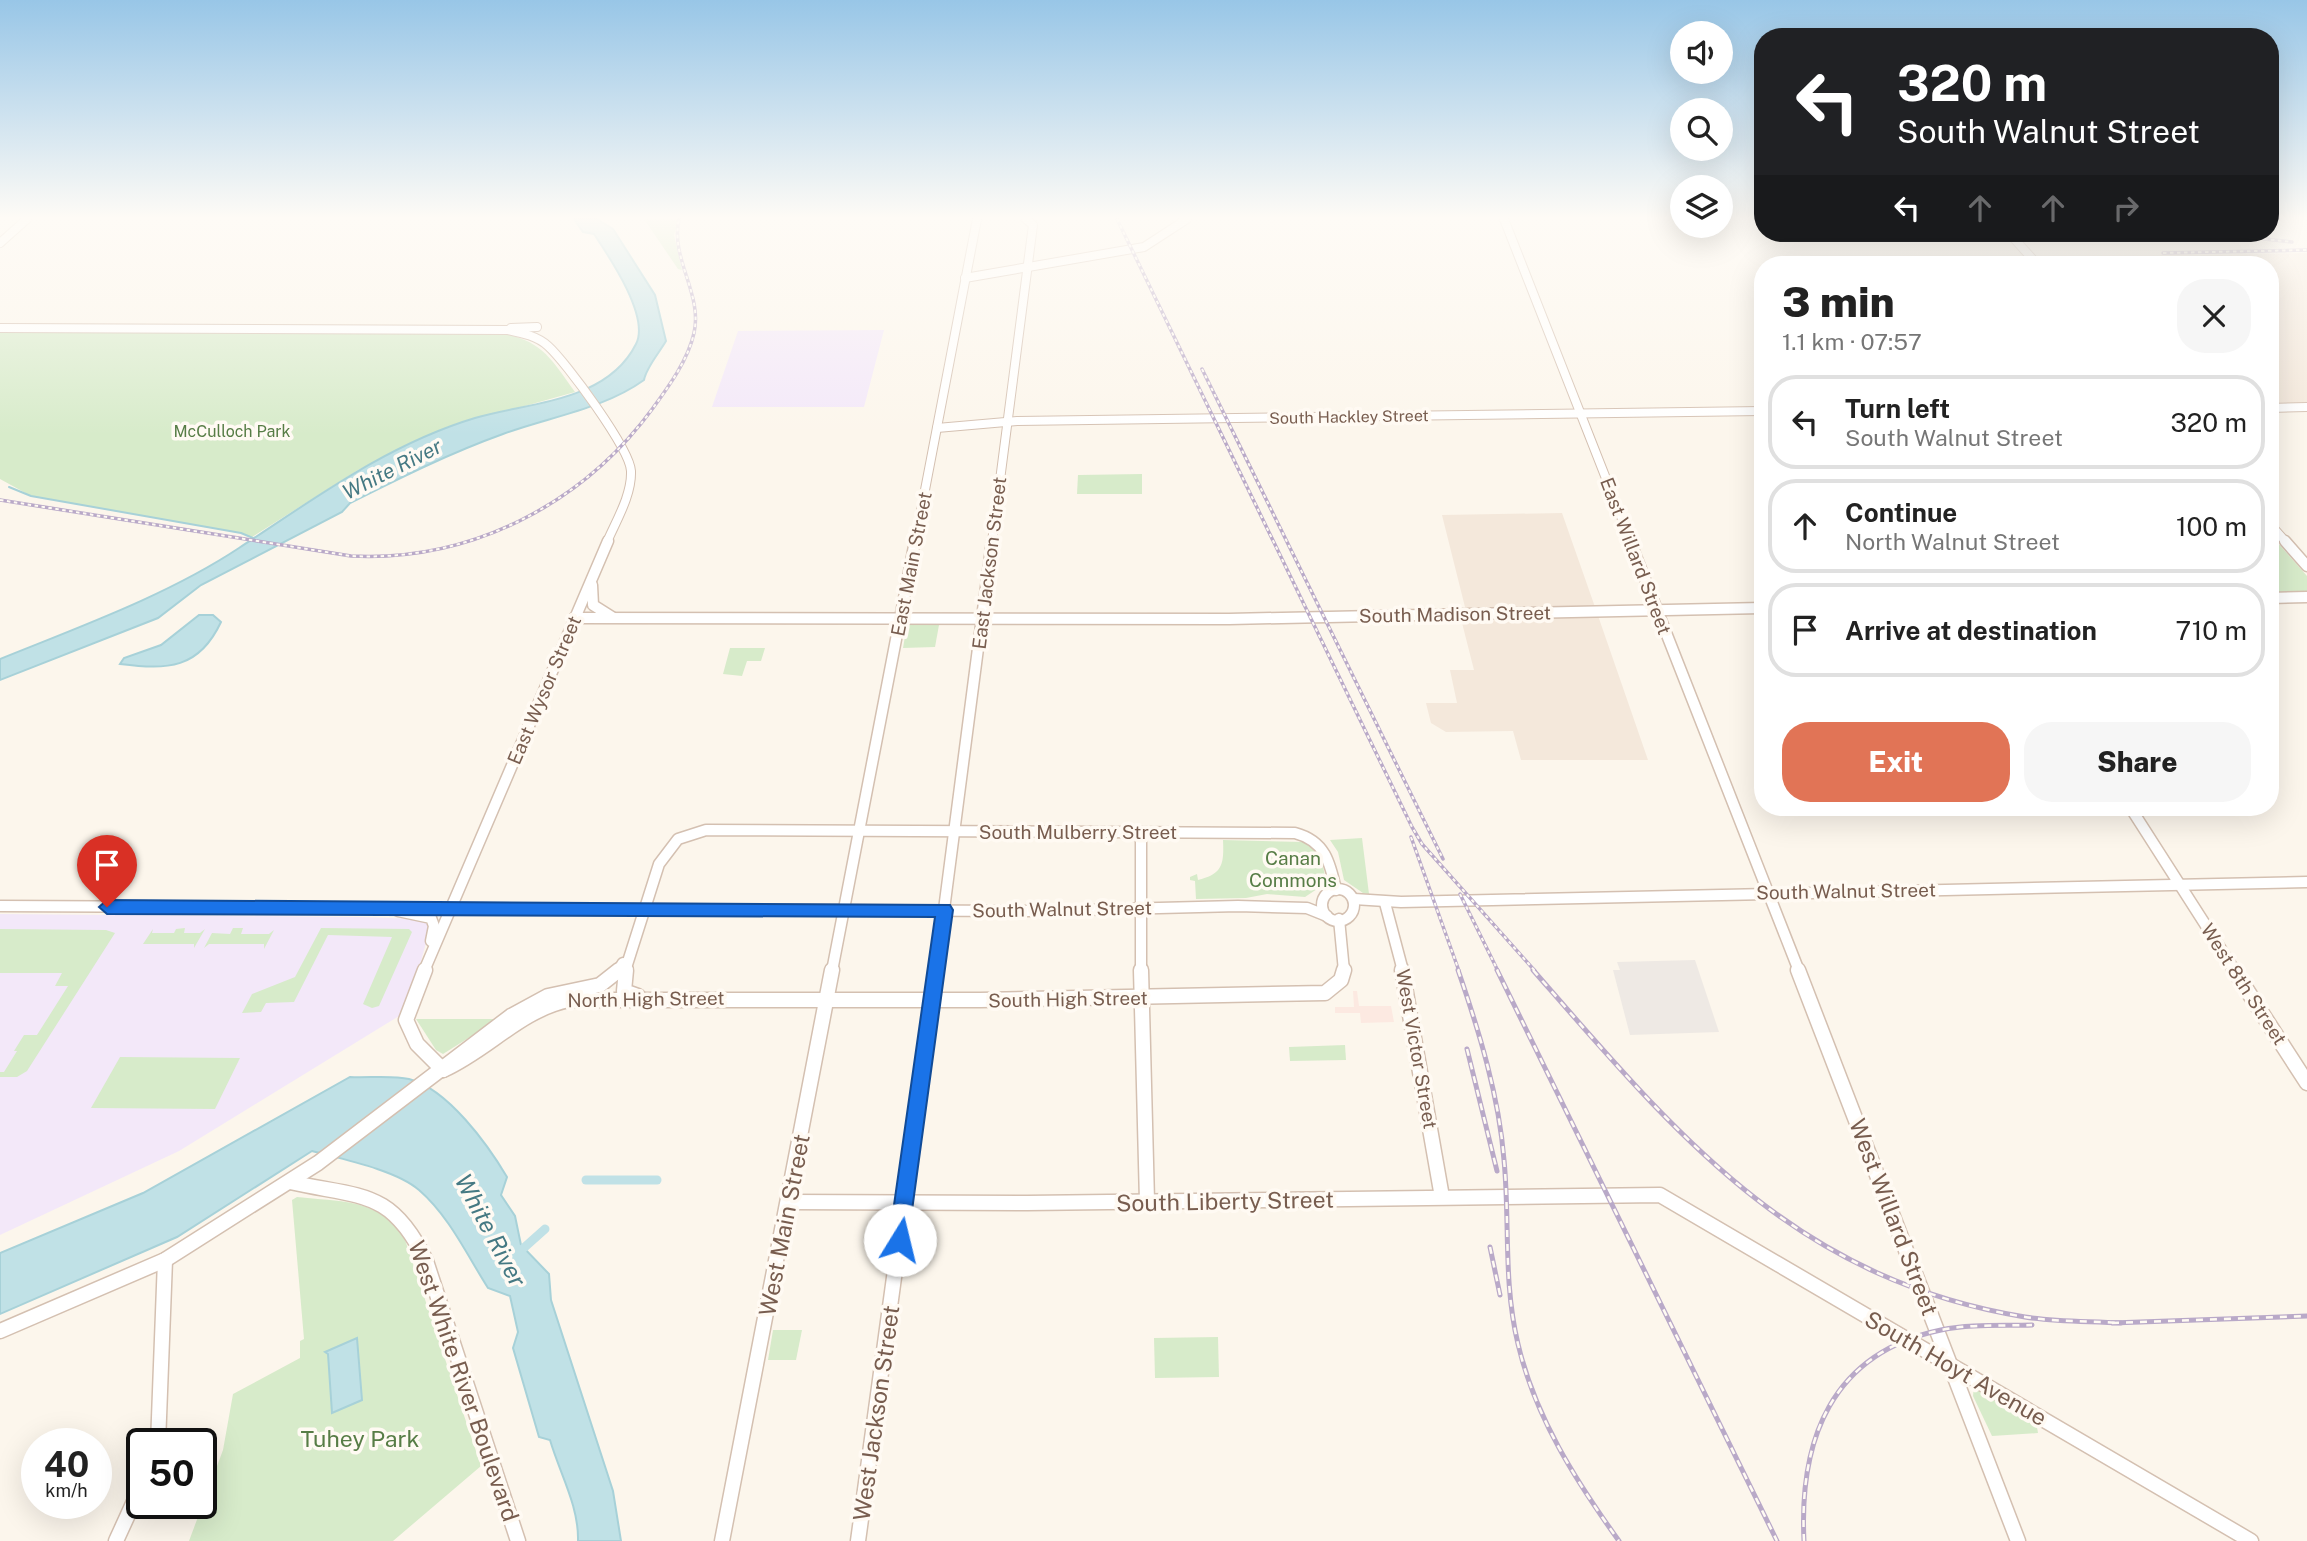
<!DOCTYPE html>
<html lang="en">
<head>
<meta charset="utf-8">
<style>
	body { margin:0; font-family:"Public Sans",sans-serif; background:#f6f6f6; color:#222; height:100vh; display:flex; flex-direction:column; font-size:26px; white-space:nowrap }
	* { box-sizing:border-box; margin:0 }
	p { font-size:23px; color:#767676 }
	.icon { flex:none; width:38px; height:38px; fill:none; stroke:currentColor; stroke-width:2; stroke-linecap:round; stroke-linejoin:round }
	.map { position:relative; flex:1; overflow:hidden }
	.panel { position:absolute; left:1754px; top:256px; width:525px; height:560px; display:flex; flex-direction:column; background:#fff; border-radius:28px; box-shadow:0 7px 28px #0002 }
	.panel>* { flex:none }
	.banner { position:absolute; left:1754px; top:28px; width:525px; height:214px; border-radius:28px; box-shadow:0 7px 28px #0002; background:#202124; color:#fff; overflow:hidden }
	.tools { position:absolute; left:1670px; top:21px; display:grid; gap:14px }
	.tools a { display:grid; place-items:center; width:63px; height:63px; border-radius:50%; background:#fff; box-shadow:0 7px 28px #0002; font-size:35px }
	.speed { position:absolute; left:21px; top:1428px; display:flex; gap:14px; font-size:35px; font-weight:700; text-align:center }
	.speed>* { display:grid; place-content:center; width:91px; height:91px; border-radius:50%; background:#fff; box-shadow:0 7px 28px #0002; line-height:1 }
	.speed small { font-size:18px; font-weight:400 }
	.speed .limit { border:4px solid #111; border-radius:10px; background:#fff; color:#111 }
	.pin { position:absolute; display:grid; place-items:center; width:60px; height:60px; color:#fff; margin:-72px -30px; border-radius:50% 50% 50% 0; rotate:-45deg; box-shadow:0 0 7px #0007 }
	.pin .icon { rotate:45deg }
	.me { position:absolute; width:77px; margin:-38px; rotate:9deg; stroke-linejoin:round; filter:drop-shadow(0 0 5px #0008) }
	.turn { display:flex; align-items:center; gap:24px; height:147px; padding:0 28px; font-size:32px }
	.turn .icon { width:91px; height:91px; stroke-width:2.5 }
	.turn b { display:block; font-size:49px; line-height:60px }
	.lanes { display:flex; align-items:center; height:66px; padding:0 28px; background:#0003; justify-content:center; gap:35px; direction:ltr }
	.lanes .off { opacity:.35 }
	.round { display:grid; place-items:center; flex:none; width:74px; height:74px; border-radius:28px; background:#f6f6f6 }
	.summary { display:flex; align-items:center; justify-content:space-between; height:119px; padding:0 28px }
	h1 { font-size:42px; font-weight:800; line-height:52px }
	.primary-button { display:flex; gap:14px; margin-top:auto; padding:14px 28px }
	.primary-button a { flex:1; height:80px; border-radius:28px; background:#e17456; color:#fff; font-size:28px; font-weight:800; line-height:80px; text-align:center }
	.primary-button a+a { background:#f6f6f6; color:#222 }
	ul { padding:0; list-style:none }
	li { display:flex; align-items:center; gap:21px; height:94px; margin:0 14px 10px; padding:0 14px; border:4px solid #e0e0e0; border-radius:28px }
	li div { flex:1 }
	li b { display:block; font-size:26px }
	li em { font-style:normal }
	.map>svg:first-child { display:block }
</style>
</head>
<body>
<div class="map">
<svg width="2307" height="1541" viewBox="0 0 2307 1541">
	<rect width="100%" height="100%" fill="#fcf6ec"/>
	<!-- residential -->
	<g fill="#f4e8db">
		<path d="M2307 253V405H2270V264H2044L2040 260Z"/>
		<path d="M1562 513 1595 607 1648 760H1521L1513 731 1446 732 1431 723 1426 703H1457L1450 670H1474L1461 619H1468L1442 515Z"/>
	</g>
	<!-- commercial -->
	<path fill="#fce9e1" d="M1353 991H1357L1359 1006H1391L1394 1022 1361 1023 1360 1013H1335V1007H1354Z"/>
	<!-- industrial -->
	<path fill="#eee9e4" d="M1695 960 1719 1032 1630 1035 1613 970H1620L1617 962Z"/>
	<!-- education -->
	<g fill="#f3e8f9">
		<path d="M884 330 864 407H712L738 331Z"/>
		<path d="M0 914 360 917 419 919 428 924 429 932 421 961 399 1016 179 1151 0 1235Z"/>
	</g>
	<!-- green -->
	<g fill="#d7ebca">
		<path d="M644 219H679L674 235 682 270 678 269Z"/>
		<path d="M0 331 496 332C542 340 549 356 575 392L450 427 358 470 252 537 241 533 31 496 0 479Z"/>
		<path d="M1142 474V494H1077L1078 475Z"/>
		<path d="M2270 534 2307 576V591L2270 592Z"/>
		<path d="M907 625H939L935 647 903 648Z"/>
		<path d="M730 648H765L761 661H747L742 676 723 674Z"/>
		<path d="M1362 838 1369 894 1363 893 1344 880 1338 852 1330 840Z"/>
		<path d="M1223 840 1303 842C1322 850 1323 864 1326 883L1305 897 1267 894 1246 898 1196 899 1195 881 1190 880V877L1197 874 1198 880C1223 874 1224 864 1223 840Z"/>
		<path d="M185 928 184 933H200L205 929 194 948V944H143L153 929 152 933H174L176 929Z"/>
		<path d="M233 928H243L241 934H269L274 930 264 949V944H209L204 948 212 933 230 934Z"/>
		<path d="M321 928 409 929 412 932 379 1006 372 1008 363 1004 392 937 328 935 294 1002 266 1003 261 1012 242 1013 252 994 295 977Z"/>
		<path d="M0 929 106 930 115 933 27 1071 17 1077H0V1072H4L17 1051H14L24 1035H37L68 986H55L62 973H0Z"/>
		<path d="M416 1019H497V1020L443 1054 436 1050Z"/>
		<path d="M1345 1045 1346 1060 1290 1061 1289 1047Z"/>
		<path d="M120 1057 240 1058 215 1109 91 1108Z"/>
		<path d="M297 1197C341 1202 370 1198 402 1231L481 1466 393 1541H189L223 1450 233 1394 300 1358V1341L304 1339 292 1200Z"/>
		<path d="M773 1330H802L796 1360H768Z"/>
		<path d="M1218 1337 1219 1377 1155 1378 1154 1338Z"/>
		<path d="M1974 1386 2036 1421 2038 1433 1992 1436 1973 1396Z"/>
	</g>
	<!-- water -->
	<g fill="#c0e1e6" stroke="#a7d1d8" stroke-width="2">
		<path d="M574 219H597L613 229 655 295 666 341C659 353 646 368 644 380 604 409 549 417 503 434 450 453 400 478 350 503L342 512 201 585 158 618 0 680V659C79 627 168 595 239 548 314 499 388 444 475 418 530 402 607 402 636 344 650 317 610 258 594 234L583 232Z"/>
		<path d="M199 615H213L221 622C199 669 168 670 120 664L124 658 161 645Z"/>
		<path d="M350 1077C368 1078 392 1075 409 1079 448 1089 488 1145 507 1177L501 1195 515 1216 521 1245 549 1274 551 1300 613 1491 621 1541H578C579 1506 560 1474 550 1440L539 1437 513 1348 518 1332 510 1296 488 1288C467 1255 449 1216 419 1190 396 1170 342 1159 312 1151L177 1237 0 1314V1253L143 1193Z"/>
		<path d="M357 1338 362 1400 332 1413 328 1354 325 1352Z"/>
	</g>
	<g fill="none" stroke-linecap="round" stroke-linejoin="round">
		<!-- stream -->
		<path stroke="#a7d1d8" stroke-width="2" d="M9 487 31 496 241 533 253 538"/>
		<!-- canal -->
		<g stroke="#c0e1e6" stroke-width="9">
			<path d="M586 1180H657"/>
			<path d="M517 1254 545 1229"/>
		</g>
		<defs>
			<g id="secondary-far2">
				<path d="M1504 219 1631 542"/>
				<path d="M2009 233 2037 264"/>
				<path d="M0 243 27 219"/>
				<path d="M965 278 1144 247 1187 219"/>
				<path d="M0 328 508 330C522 333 537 336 548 346 566 362 630 449 631 471 632 495 616 521 607 542"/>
				<path d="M511 328 537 327"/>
				<path d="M2270 408 2307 407"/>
				<path d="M937 428 1017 421 1762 411"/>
				<path d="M2270 524 2286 542"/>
				<path d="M915 542 977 219"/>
				<path d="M992 542 1033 225 1026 219"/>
			</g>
			<g id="secondary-far1">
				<path d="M1630 541 1799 971"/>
				<path d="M2285 541 2307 566"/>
				<path d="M592 585 593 605 612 617"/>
				<path d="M2270 598 2307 597"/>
				<path d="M574 618 1229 619 1762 608"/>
				<path d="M2130 807 2235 971"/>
				<path d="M1141 832V971"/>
				<circle cx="1338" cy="905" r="16"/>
				<path d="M1354 899 1401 902 2307 882"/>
				<path d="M1385 903 1403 971"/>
				<path d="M0 906 1041 911 1238 906 1307 908 1327 916"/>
				<path d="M398 911 431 918 434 926 431 941"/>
				<path d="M1339 919 1344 971"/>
				<path d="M424 971 608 541"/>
				<path d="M618 971 623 963"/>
				<path d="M625 971 659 864 678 839 706 830 1295 833C1325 841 1330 862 1336 890"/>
				<path d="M832 971 915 541"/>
				<path d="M936 971 992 541"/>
			</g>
			<g id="secondary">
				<path d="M425 970 406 1020 417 1044 443 1070"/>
				<path d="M626 970 624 991 638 996"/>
				<path d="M1141 970 1147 1201"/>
				<path d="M1402 970 1442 1197"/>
				<path d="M1798 970 2018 1541"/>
				<path d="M2234 970 2307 1083"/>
				<path d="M443 1070C488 1050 520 1010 569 1000H980L1325 993 1341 980 1344 970"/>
				<path d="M290 1182C360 1198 391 1188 426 1261L518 1541"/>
				<path d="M789 1202 1027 1203 1660 1195 2251 1541"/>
				<path d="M0 1331 165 1260 318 1163 511 1016 548 996 600 985 619 970"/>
				<path d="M158 1444 165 1260"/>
				<path d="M116 1541 142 1484"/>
				<path d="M722 1541 832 970"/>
				<path d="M858 1541 936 970"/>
			</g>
		</defs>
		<!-- secondary-far2 casing -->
		<use href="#secondary-far2" stroke="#d4c0b1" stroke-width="10"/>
		<!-- secondary-far1 casing -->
		<use href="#secondary-far1" stroke="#d4c0b1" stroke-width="13"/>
		<!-- secondary casing -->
		<use href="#secondary" stroke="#d4c0b1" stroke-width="17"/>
		<!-- secondary-far2 -->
		<use href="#secondary-far2" stroke="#fff" stroke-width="8"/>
		<!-- secondary-far1 -->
		<use href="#secondary-far1" stroke="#fff" stroke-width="10"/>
		<!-- secondary -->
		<use href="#secondary" stroke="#fff" stroke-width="14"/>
		<defs>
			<g id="rail-far1">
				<path d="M1117 219 1412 827 1422 844 1535 971"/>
				<path d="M2264 239 2292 242"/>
				<path d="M2163 253 2307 250"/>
				<path d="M1202 369 1443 859"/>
				<path d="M0 500 351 556C471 562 583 504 653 408 669 386 688 360 694 333 703 294 670 259 679 219"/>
				<path d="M1411 837 1459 971"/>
				<path d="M1460 894 1498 971"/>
			</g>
			<g id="rail">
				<path d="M1458 970C1479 1031 1499 1096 1504 1160 1510 1222 1503 1282 1518 1344 1535 1417 1576 1481 1619 1541"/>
				<path d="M1497 970 1777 1541"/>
				<path d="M1533 970C1677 1135 1794 1279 2025 1317 2057 1322 2089 1321 2121 1323"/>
				<path d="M1467 1049 1497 1171"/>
				<path d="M1490 1247 1500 1295"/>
				<path d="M2112 1323 2307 1316"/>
				<path d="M1804 1541C1799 1440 1831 1353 1941 1330 1971 1324 2002 1326 2032 1325"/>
			</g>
		</defs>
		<!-- rail-far1 casing -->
		<use href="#rail-far1" stroke="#b9a9c8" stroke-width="3.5"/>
		<!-- rail casing -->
		<use href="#rail" stroke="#b9a9c8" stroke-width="5"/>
		<!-- rail-far1 -->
		<use href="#rail-far1" stroke="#fffaf3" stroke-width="2" stroke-dasharray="3.5" stroke-linecap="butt"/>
		<!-- rail -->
		<use href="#rail" stroke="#fffaf3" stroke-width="2.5" stroke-dasharray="7" stroke-linecap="butt"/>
	</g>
	<!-- sky -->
	<linearGradient id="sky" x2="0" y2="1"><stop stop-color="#98c6e7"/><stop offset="0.5" stop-color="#fefbf6"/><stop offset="1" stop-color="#fefbf6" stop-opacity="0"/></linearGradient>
	<rect width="2307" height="435" fill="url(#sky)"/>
	<!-- route -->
	<path fill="#1a73e8" stroke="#114b97" stroke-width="2" d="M107 900 950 905 953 910 907 1247 900 1250 892 1247 889 1240 935 917 107 914 99 907Z"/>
	<g text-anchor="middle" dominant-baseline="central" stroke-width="7" stroke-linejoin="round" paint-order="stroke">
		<!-- far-street labels -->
		<g font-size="16" fill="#785d4f" stroke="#fffaf3">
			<text transform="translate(1349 417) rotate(-1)">South Hackley Street</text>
		</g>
		<!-- far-park labels -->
		<g font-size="16" fill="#577d46" stroke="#fffaf3">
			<text x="232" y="431">McCulloch Park</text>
		</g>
		<!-- street labels -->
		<g font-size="19" fill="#785d4f" stroke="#fffaf3">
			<text transform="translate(1636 556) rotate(69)">East Willard Street</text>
			<text transform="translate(989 563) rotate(-83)">East Jackson Street</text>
			<text transform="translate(911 564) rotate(-79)">East Main Street</text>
			<text transform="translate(1455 614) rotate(-1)">South Madison Street</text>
			<text transform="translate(544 690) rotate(-67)">East Wysor Street</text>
			<text x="1078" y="832">South Mulberry Street</text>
			<text transform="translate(1846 891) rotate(-1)">South Walnut Street</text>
			<text transform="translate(1062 909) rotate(-1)">South Walnut Street</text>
			<text transform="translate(2244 984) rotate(57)">West 8th Street</text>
			<text transform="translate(646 999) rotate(-1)">North High Street</text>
			<text transform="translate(1068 999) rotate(-1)">South High Street</text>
			<text transform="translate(1417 1049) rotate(80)">West Victor Street</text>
		</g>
		<!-- park labels -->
		<g font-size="19" fill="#577d46" stroke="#fffaf3">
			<text x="1293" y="858">Canan<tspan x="1293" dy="22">Commons</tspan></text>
		</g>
		<!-- water labels -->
		<g font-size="21" font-style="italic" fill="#457983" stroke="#fffaf3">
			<text transform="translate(392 469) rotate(-27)">White River</text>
		</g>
		<!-- near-street labels -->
		<g font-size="23" fill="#785d4f" stroke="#fffaf3">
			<text transform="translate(1225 1201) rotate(-1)">South Liberty Street</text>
			<text transform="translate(1894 1217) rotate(69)">West Willard Street</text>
			<text transform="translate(784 1225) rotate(-79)">West Main Street</text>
			<text transform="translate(1956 1368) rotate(30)">South Hoyt Avenue</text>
			<text transform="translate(464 1381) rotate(71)">West White River Boulevard</text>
			<text transform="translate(876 1413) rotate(-82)">West Jackson Street</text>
		</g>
		<!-- near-park labels -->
		<g font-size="23" fill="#577d46" stroke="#fffaf3">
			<text x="360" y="1438">Tuhey Park</text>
		</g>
		<!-- near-water labels -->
		<g font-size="24" font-style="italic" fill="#457983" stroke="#fffaf3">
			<text transform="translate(491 1230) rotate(62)">White River</text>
		</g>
	</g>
</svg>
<div class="tools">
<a><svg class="icon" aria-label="sound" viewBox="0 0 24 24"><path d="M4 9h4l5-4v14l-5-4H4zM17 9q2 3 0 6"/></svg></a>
<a><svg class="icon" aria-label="search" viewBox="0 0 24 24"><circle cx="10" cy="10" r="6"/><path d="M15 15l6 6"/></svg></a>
<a><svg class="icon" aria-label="layers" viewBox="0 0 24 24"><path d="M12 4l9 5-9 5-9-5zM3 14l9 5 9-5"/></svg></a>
</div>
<div class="speed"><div>40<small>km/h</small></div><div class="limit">50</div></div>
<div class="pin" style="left:107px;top:907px;background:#d93025"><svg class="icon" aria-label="arrive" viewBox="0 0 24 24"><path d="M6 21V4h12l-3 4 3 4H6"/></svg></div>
<svg class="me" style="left:900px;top:1240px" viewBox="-20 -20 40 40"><circle r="19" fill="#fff"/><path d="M0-13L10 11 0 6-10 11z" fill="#1a73e8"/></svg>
<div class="banner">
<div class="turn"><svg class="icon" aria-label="left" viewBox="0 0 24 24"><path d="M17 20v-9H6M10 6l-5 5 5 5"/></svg><div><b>320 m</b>South Walnut Street</div></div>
<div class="lanes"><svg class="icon" aria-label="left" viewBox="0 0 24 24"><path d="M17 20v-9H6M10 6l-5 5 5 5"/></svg><svg class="icon off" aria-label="ahead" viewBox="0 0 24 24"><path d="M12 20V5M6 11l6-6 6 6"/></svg><svg class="icon off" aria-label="ahead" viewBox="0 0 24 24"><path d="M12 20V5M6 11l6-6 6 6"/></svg><svg class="icon off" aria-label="right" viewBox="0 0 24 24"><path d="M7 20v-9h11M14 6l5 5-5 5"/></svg></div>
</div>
<section class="panel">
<div class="summary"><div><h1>3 min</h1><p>1.1 km · 07:57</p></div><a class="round"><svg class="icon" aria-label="close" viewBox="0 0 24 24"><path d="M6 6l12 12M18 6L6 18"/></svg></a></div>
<ul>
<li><svg class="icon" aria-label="left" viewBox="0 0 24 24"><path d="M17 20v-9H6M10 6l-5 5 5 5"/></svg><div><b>Turn left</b><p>South Walnut Street</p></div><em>320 m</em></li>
<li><svg class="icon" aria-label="ahead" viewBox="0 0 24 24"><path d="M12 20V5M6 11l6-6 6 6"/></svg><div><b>Continue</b><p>North Walnut Street</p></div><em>100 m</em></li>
<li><svg class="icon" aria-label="arrive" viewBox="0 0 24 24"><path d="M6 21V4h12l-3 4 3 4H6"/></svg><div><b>Arrive at destination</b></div><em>710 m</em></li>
</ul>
<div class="primary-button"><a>Exit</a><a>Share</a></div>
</section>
</div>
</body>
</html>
